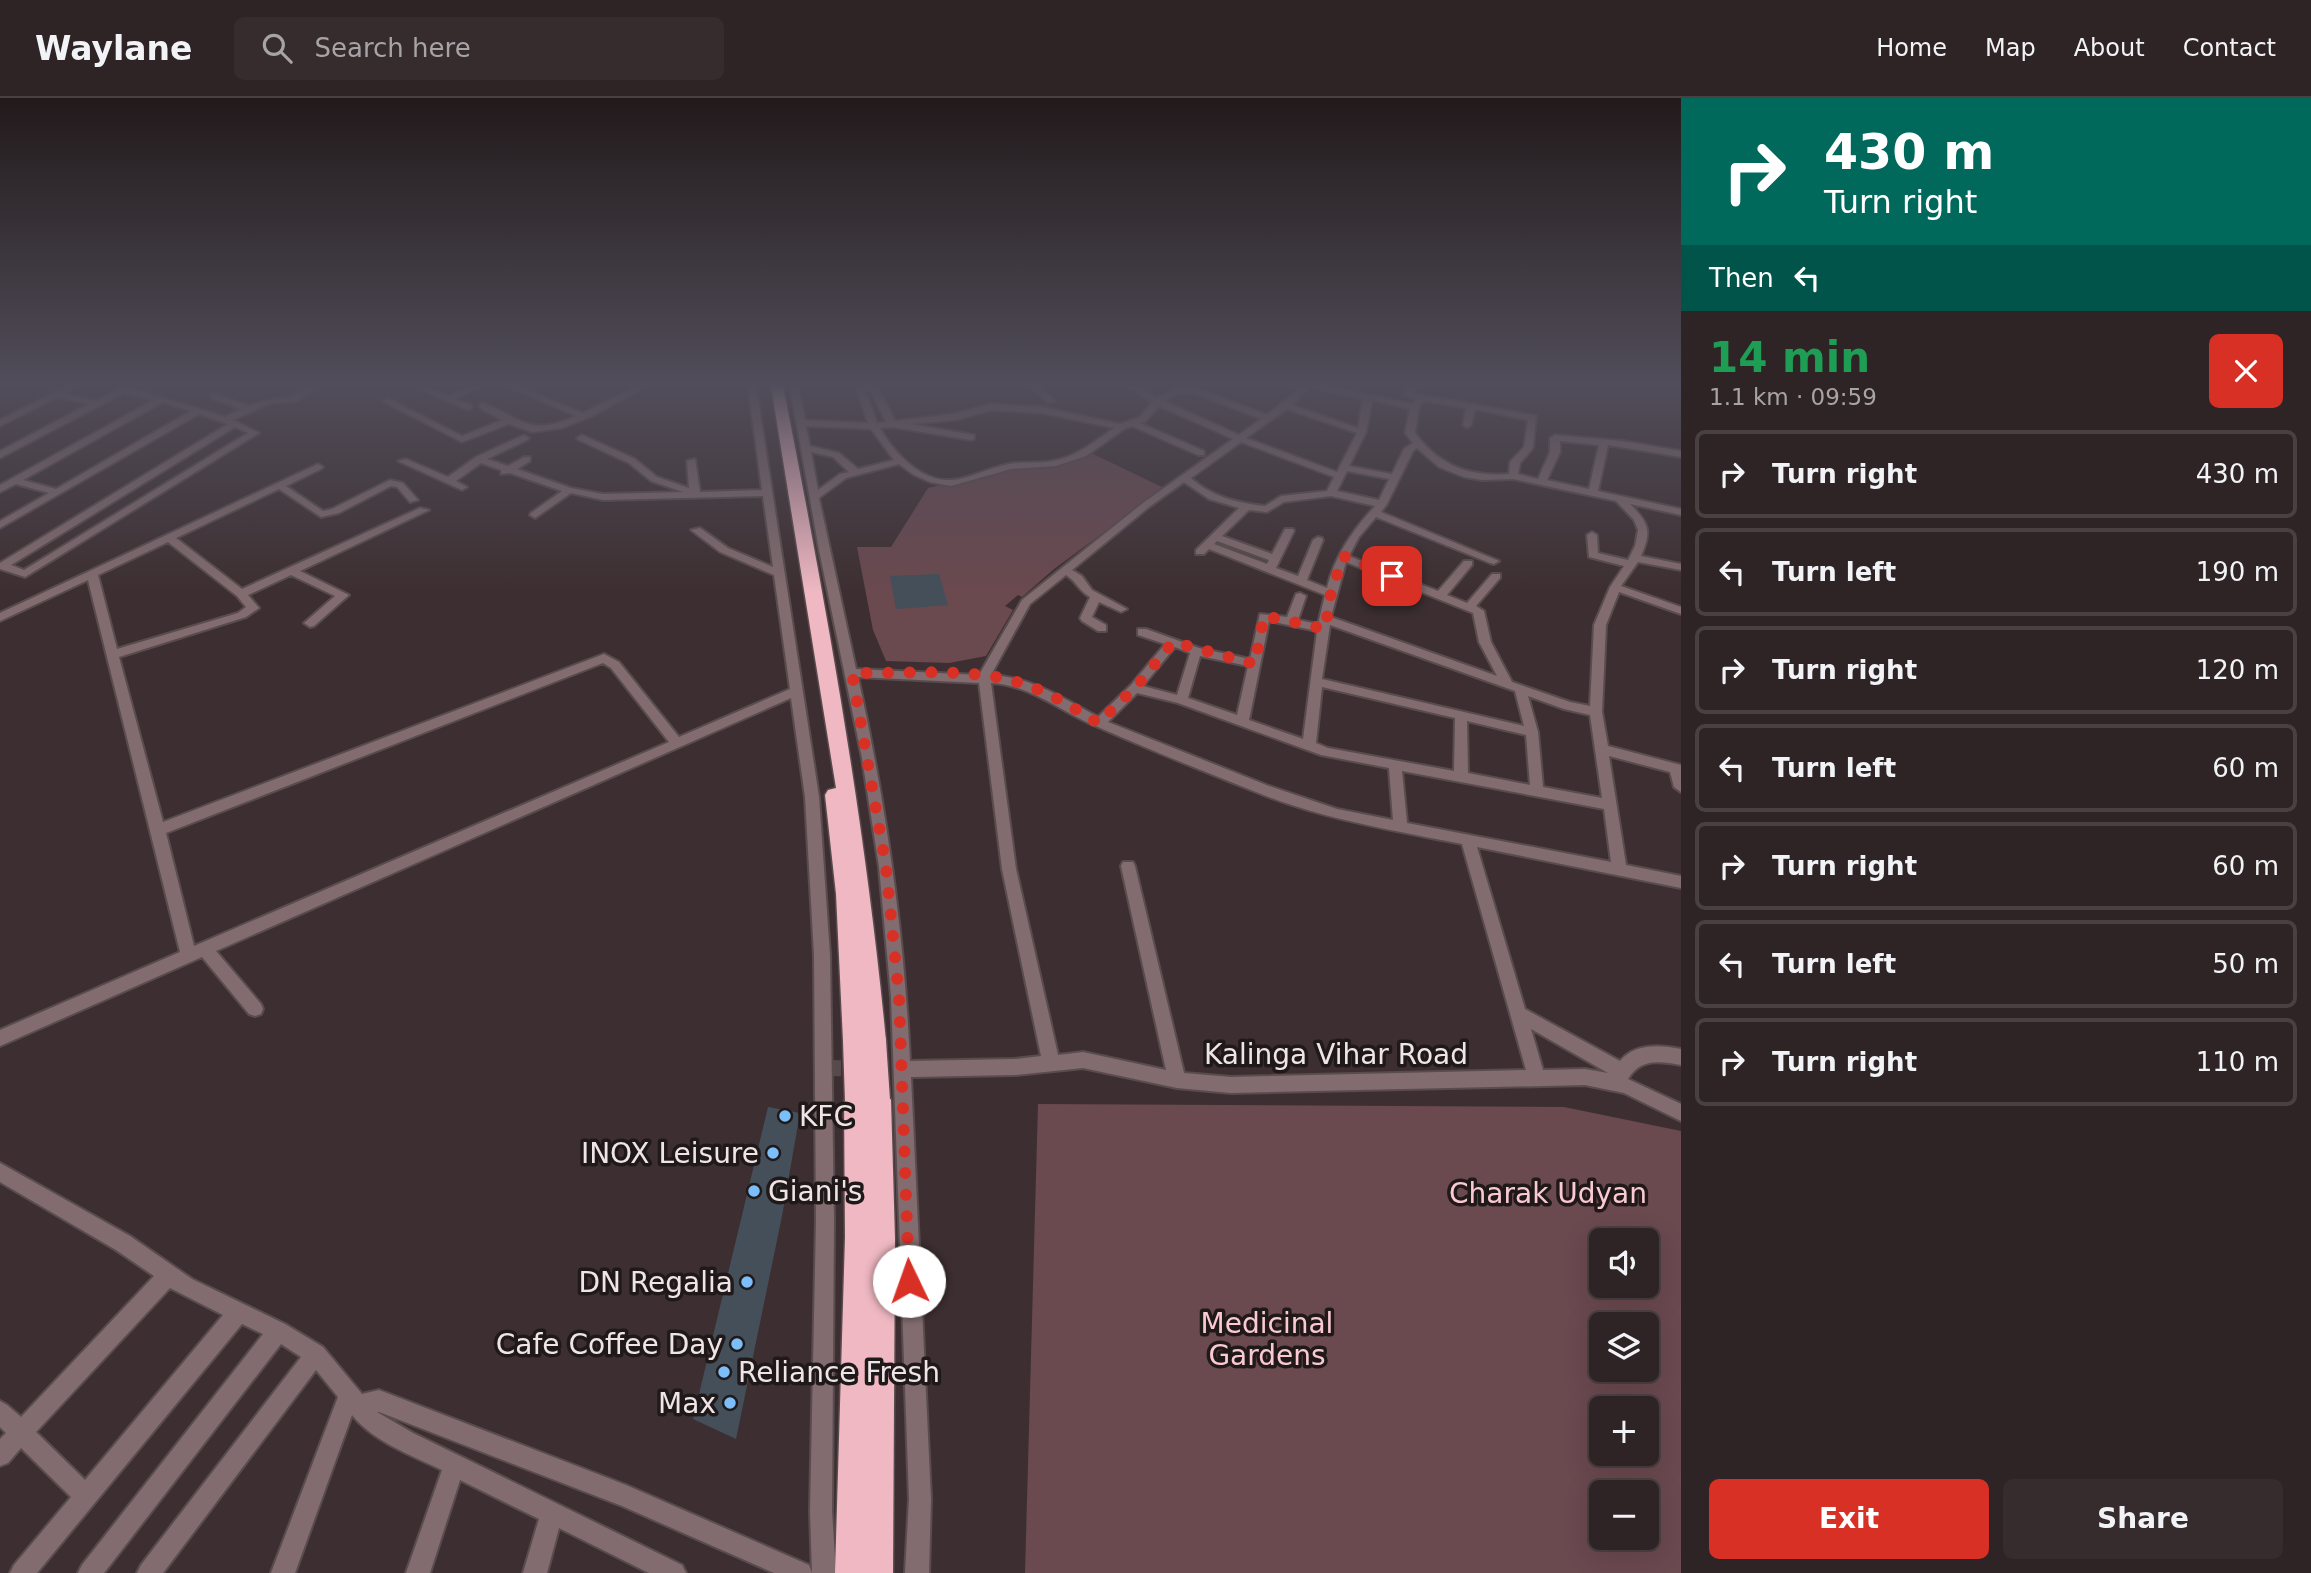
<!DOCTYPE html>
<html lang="en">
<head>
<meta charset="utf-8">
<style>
	body { margin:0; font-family:"DejaVu Sans",sans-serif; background:#362b2d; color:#f1f3f6; height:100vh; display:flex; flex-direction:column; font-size:26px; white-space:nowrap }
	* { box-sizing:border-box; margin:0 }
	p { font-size:23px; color:#a7a4a7 }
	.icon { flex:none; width:38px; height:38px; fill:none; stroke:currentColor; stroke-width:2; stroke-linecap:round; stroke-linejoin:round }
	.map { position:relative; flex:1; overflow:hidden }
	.side { display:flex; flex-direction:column; background:#2e2325; width:630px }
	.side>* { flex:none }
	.top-card { background:#00695c; color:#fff; overflow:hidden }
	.controls { position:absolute; left:1589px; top:1130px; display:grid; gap:14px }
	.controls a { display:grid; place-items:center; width:70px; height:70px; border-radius:10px; background:#2e2325; box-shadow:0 7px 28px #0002,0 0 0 2px #494042; font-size:35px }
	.pin { position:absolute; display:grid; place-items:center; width:60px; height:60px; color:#fff; margin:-30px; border-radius:14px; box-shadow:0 4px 10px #0006 }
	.me { position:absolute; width:77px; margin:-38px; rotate:357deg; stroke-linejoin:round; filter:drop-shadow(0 0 5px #0008) }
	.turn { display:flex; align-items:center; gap:24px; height:147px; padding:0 28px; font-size:32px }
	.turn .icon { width:91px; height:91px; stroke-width:2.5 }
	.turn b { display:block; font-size:49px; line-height:60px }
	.then { display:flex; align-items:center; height:66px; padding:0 28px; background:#0003; gap:14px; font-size:26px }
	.round { display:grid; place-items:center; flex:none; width:74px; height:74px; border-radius:10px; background:#362b2d }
	.headline { display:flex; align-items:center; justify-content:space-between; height:119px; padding:0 28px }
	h1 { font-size:42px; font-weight:700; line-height:52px; color:#1e9e55 }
	.cta { display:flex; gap:14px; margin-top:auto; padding:14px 28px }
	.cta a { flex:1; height:80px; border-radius:10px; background:#d93025; color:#fff; font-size:28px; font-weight:700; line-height:80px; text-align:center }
	.cta a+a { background:#362b2d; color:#f1f3f6 }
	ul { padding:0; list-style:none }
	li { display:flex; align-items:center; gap:21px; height:88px; margin:0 14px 10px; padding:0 14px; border:4px solid #494042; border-radius:10px }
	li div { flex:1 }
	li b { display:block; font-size:26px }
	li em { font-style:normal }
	header { display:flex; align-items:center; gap:42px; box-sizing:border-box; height:98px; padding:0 35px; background:#2e2325; border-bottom:2px solid #494042 }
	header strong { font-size:33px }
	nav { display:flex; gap:38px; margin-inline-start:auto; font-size:24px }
	.search { width:490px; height:63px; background:#362b2d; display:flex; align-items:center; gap:18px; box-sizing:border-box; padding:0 24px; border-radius:10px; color:#a7a4a7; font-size:26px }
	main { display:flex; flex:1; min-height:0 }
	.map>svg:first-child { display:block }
</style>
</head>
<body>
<header>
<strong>Waylane</strong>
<div class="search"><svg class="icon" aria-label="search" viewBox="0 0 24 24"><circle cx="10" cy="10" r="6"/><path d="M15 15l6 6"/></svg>Search here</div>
<nav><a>Home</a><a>Map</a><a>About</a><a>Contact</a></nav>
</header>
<main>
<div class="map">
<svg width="1681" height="1475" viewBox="0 0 1681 1475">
	<rect width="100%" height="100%" fill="#3d2f31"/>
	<!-- green -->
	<g fill="#6a494f" fill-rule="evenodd">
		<path d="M1089 354 1164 390 1054 471 1022 499 1018 497 1005 508 1013 512 986 558 949 565 886 563 873 532 857 449H891L928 390 1012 369 1055 366Z"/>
		<path d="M1038 1006 1564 1009 1681 1033V1475H1025ZM1601 1143H1647V1188H1601ZM1601 1227H1647V1272H1601ZM1601 1311H1647V1356H1601ZM1601 1395H1647V1440H1601Z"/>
	</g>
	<!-- building -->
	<g fill="#444f59">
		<path d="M939 476 948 507 896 511 890 478Z"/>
		<path d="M768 1009 800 1015 782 1118 736 1341 693 1321Z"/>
	</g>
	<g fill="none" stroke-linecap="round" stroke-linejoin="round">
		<!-- minor-tunnel -->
		<path stroke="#584a4c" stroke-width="16" stroke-dasharray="16 8" stroke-linecap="butt" d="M825 970 901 971"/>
		<defs>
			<g id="minor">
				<path d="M67 288H77L65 295 96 303 120 290 133 291 225 319 241 311 211 300V296H217L249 308C263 302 274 302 289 299 301 296 308 287 321 288L296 303 271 305 233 322 259 335 25 479 0 471V465L228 326 199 316 0 430V423L49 395 16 386 0 394V387L154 302 124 295 0 360V353L89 306 58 299 0 328V322ZM163 304 191 313 56 391 23 382ZM235 329 248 335 24 472 11 467Z"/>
				<path d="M472 288H482L455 301 471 307 472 309 468 312 422 292 426 289 448 298Z"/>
				<path d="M507 288H517L583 315 637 288H647L592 318 562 330 532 334 509 326 462 344 382 303 389 301 462 338 502 322 480 310V306L483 305C523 321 528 339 576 318Z"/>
				<path d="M748 288H756L819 699 830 857 834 1122 832 1413 836 1475H774L622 1408 379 1314H377L413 1335 682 1467 686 1475H649L559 1430 547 1475H523L539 1421 460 1382 430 1475H406L442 1372C411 1357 374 1344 352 1317L295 1475H271L338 1299 316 1272 163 1475H137L141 1467 301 1259 281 1246 104 1475H78L82 1467 263 1236 242 1226 37 1475H10L14 1467 71 1399 21 1350 8 1365 0 1368V1341L6 1335 0 1329V1303L7 1307 21 1319 154 1178 116 1152 0 1084V1065L130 1138 192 1181 285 1226 323 1249 362 1296 379 1292 626 1387 809 1467 812 1475 810 1413 816 1122 814 857 805 699 791 600 216 853 261 906 263 911 261 916 255 918 249 916 202 859 0 948V932L180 854 88 482 0 523V515L318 366 323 369 321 371 286 388 323 413 332 411 390 382 403 385 418 402 410 404 397 389 391 388 339 415 321 419 279 391 176 440 242 491 420 410 429 412 300 473 349 497 314 528 310 529 304 525 335 498 291 477 248 497 259 510 246 519 119 559 163 724 604 556 619 564 679 639 790 591 774 477 720 454 691 432 700 430 728 450 773 469 763 398 603 402 571 395 535 420 530 417 531 415 562 393 510 375 501 376V372L481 365 456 383 467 389 462 392 398 363 406 361 448 379 476 359 524 337 529 340 527 342 487 361 508 368 524 359H530V363L517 371 571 390 603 396 683 394 651 383 629 365 579 342 577 340 582 337 635 361 657 379 689 390 687 363 695 361 700 394 762 392ZM168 444 237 498 246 509 238 515 117 551 98 477ZM603 565 611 570 669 644 194 848 166 735ZM170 1190 223 1217 85 1382 36 1334Z"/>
				<path d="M790 288H798L805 322 868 325 857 292 862 288H877L895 323 954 316 991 306 1042 309 1120 326 1140 319 1152 304 1127 288H1136L1157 300 1175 290 1194 289 1267 317 1303 288H1311L1292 307 1358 330 1363 301 1313 290 1312 288H1326L1413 306 1417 301 1403 297 1410 288H1418L1413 295 1536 318 1533 350 1520 365 1518 376 1538 381 1550 354V340L1555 337 1623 343 1681 353V359L1608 347 1598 393 1681 411V417L1630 406C1649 425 1652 433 1641 458L1681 466V472L1638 464 1621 488 1681 509V516L1619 494 1606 527 1602 614 1608 648 1681 667V694L1674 689 1670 674 1609 658 1626 767 1681 778V790L1477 749 1525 911 1620 963C1635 945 1660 947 1681 951V967C1660 963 1640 960 1628 981L1681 1006V1023L1624 995 1585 987 1231 995 1177 990 1083 970 1015 977 911 979 931 1401 929 1475H905L909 1401 891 899 879 769 862 660 819 452ZM870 290 886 324 877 325 865 293ZM1180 295H1193L1261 321 1239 337 1164 303ZM1372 302 1410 311 1405 335 1413 345 1404 351 1392 376 1349 368 1366 334ZM1424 303 1466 310 1463 327 1467 330 1471 327 1475 311 1528 322 1524 349 1510 364 1509 376C1468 379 1439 367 1415 335L1419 309ZM1159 308 1233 341 1143 405 1022 502 979 577 856 571 819 400 846 380 899 366 914 377 930 384 951 388 1011 371 1056 368 1086 358 1124 331 1132 328 1198 357H1204V353L1140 325 1146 323ZM1287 311 1357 335 1337 374 1246 340ZM991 312 1042 315 1114 330C1094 344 1076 359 1052 363 1038 366 1023 363 1009 366 990 369 970 381 951 382 921 384 893 354 880 330L892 329 971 342 974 341V337L911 326 955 322ZM806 328 871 331 894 362 858 371 839 355 810 348ZM1560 343 1599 347 1589 391 1547 382 1560 354ZM1241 344 1334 379 1327 393 1281 398 1265 408C1238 405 1212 399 1191 380ZM1417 350 1439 369 1464 379 1482 382 1513 381 1616 403 1634 422 1638 432 1635 448 1628 462 1598 455 1597 437 1592 434 1587 437 1589 459 1624 468 1610 489 1594 527 1590 608 1570 604 1512 584 1491 544 1484 513 1476 508 1500 480V476H1492L1467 505 1447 497 1472 467V463H1464L1438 493 1349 458 1359 439 1376 419 1490 465 1494 466 1499 463 1381 414 1387 406 1413 353ZM811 354 833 359 849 374 840 376 818 392ZM1347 373 1389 381 1379 402 1337 393ZM1184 384 1209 401 1239 410 1196 452V456H1204L1209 451 1325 497 1318 526 1298 522 1306 498 1300 495 1296 496 1287 519 1260 516 1250 561 1199 550 1146 531H1138V537L1165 546 1131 587 1098 619C1063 600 1031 579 991 577L1030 506 1066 477C1076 483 1080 494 1090 499L1080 520 1082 523 1098 533H1106V527L1092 519 1099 504 1121 514 1127 511 1092 492 1082 478 1072 472 1149 409ZM1331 398 1375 408C1353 432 1335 457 1327 490L1307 482 1323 442 1322 440 1318 439 1313 442 1298 478 1276 470 1294 433 1293 431H1285L1272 456 1222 438 1249 412 1267 414 1284 404ZM1217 443 1269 462 1267 466 1214 446ZM1346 464 1473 515 1479 544 1497 578 1331 519ZM1269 523 1317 533 1303 641 1249 622ZM1330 527 1515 593 1524 628 1322 581ZM1175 549 1190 555 1177 597 1143 588ZM1200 558 1248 568 1237 617 1188 600ZM858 579 979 585 1002 771 1041 958 1015 961 910 963C904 833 886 706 858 579ZM991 585C1032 587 1061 614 1098 629 1150 652 1203 673 1256 694 1322 721 1392 732 1462 746L1526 972 1231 979 1184 975 1135 768 1133 764H1123L1121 768 1166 972 1083 954 1058 957 1016 771ZM1322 589 1455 620 1454 673 1328 650 1316 645ZM1137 595 1178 605 1321 657 1389 670 1393 722 1337 711 1269 688 1108 624ZM1528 598 1564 611 1590 617 1602 700 1543 689 1538 634ZM1467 623 1526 637 1530 687 1468 675ZM1402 673 1604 711 1611 764 1407 725ZM1531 931 1608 975 1585 971 1543 972Z"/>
				<path d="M1030 288H1039L1055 303 1048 305Z"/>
			</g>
			<g id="highway">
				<path d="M771 288H783C826 505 865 722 886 943L883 951 874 954 864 949 855 954 846 951 843 943 836 796 825 697 828 692 836 690Z"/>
				<path d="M878 990 887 993 891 1002 895 1141 893 1475H835L845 1139 844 1003 848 994 857 991 867 997Z"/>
			</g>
		</defs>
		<!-- minor casing -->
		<use href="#minor" stroke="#594c4e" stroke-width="4"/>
		<!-- highway casing -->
		<use href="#highway" stroke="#594c4e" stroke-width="3"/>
		<!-- minor -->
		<use href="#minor" fill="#826c6f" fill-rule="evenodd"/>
		<!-- highway -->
		<use href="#highway" fill="#efb8c2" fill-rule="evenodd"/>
		<defs>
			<g id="highway-bridge">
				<path d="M855 943 857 1003"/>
				<path d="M874 943 878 1002"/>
			</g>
		</defs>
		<!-- highway-bridge casing -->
		<use href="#highway-bridge" stroke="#594c4e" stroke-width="27" stroke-linecap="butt"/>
		<!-- highway-bridge -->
		<use href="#highway-bridge" stroke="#efb8c2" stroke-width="24"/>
	</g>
	<!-- sky -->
	<linearGradient id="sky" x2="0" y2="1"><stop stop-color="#221a1b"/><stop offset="0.58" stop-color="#514d5a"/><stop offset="1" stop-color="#514d5a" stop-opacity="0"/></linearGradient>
	<rect width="1681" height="494" fill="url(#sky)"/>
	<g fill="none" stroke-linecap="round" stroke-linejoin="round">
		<!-- route -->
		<path stroke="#d93025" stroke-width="12" stroke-dasharray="0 21.6" d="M909 1183 899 899 886 769 852 575C901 576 963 570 1010 582 1042 590 1071 608 1098 625L1135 590 1173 544 1255 566 1264 518 1325 531 1331 495 1343 458 1392 478"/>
	</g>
	<!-- markers -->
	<g fill="#7cbef9" stroke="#20191a" stroke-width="2.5">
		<circle cx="785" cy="1018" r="7"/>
		<circle cx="773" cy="1055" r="7"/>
		<circle cx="754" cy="1093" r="7"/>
		<circle cx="747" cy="1184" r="7"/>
		<circle cx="737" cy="1246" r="7"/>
		<circle cx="724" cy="1274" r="7"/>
		<circle cx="730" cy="1305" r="7"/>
	</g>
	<g text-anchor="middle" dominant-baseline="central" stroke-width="7" stroke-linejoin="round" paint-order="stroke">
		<!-- near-street labels -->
		<g font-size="28" fill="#efe5e6" stroke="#20191a">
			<text x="1336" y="956">Kalinga Vihar Road</text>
		</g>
		<!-- near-poi labels -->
		<g font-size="28" fill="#efe5e6" stroke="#20191a" text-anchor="end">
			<text x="799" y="1018" text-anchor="start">KFC</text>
			<text x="759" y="1055">INOX Leisure</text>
			<text x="768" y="1093" text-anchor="start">Giani's</text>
			<text x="733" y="1184">DN Regalia</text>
			<text x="723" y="1246">Cafe Coffee Day</text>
			<text x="738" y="1274" text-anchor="start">Reliance Fresh</text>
			<text x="716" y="1305">Max</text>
		</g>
		<!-- near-park labels -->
		<g font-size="28" fill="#fbc9d2" stroke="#20191a">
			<text x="1548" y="1095">Charak Udyan</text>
			<text x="1267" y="1225">Medicinal<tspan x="1267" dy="32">Gardens</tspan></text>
		</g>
	</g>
</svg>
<div class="controls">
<a><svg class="icon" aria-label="sound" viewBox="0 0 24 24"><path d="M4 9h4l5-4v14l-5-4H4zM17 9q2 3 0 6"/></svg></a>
<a><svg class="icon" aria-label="layers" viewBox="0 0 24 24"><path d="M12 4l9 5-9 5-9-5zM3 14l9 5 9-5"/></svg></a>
<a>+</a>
<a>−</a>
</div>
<div class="pin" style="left:1392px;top:478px;background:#d93025"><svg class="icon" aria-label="arrive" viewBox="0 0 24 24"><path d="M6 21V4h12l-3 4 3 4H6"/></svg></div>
<svg class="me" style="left:909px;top:1183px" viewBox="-20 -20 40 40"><circle r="19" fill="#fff"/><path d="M0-13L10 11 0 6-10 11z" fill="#d93025"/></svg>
</div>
<section class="side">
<div class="top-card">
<div class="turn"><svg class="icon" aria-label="right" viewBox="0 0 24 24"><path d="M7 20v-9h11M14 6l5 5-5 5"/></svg><div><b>430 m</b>Turn right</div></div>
<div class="then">Then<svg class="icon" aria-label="left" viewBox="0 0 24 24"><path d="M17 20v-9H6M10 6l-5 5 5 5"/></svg></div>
</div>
<div class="headline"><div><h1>14 min</h1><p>1.1 km · 09:59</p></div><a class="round" style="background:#d93025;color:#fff"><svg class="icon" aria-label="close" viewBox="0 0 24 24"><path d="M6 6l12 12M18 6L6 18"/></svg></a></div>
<ul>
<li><svg class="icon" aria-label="right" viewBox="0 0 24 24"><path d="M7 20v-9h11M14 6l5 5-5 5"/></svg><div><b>Turn right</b></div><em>430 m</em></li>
<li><svg class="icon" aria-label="left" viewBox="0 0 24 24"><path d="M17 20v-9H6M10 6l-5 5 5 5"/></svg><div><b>Turn left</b></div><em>190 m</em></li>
<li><svg class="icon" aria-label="right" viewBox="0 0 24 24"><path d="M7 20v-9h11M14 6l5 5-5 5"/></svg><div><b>Turn right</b></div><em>120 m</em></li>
<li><svg class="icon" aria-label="left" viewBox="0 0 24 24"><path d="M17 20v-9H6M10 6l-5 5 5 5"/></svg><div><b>Turn left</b></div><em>60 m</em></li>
<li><svg class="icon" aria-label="right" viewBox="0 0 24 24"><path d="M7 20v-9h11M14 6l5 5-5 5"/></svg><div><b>Turn right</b></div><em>60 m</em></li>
<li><svg class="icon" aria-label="left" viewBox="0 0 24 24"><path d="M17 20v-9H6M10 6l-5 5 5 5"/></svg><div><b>Turn left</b></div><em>50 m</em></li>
<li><svg class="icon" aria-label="right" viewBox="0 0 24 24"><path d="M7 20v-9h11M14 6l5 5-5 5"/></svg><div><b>Turn right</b></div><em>110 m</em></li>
</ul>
<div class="cta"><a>Exit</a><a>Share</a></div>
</section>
</main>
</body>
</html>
